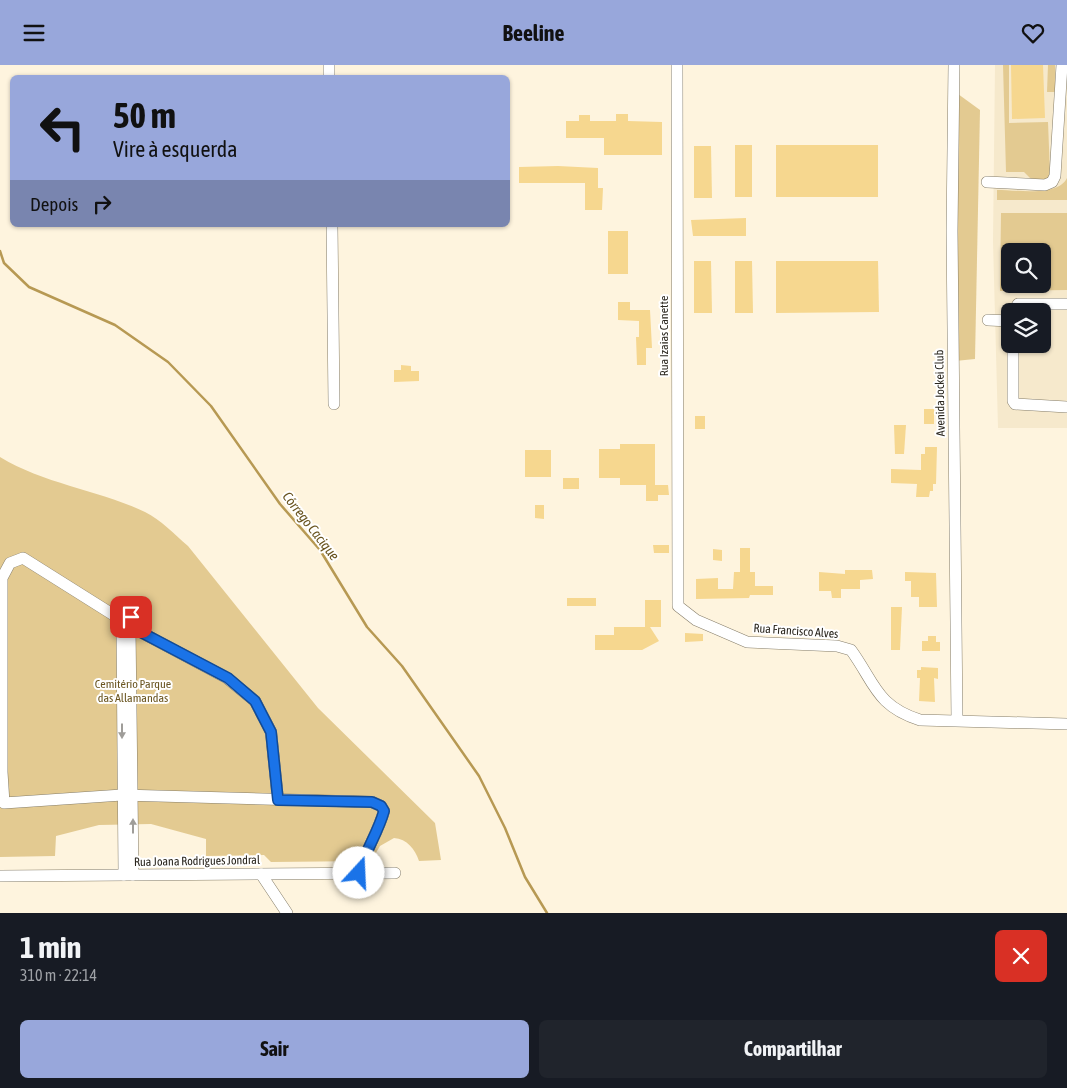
<!DOCTYPE html>
<html lang="pt">
<head>
<meta charset="utf-8">
<style>
	body { margin:0; font-family:"Asap Condensed",sans-serif; background:#20242c; color:#f1f3f6; height:100vh; display:flex; flex-direction:column; font-size:19px; white-space:nowrap }
	* { box-sizing:border-box; margin:0 }
	p { font-size:16px; color:#9ea1a6 }
	.icon { flex:none; width:28px; height:28px; fill:none; stroke:currentColor; stroke-width:2; stroke-linecap:round; stroke-linejoin:round }
	.map { position:relative; height:848px; overflow:hidden }
	.drawer { display:flex; flex-direction:column; background:#171b24; flex:1 }
	.drawer>* { flex:none }
	.guide { position:absolute; left:10px; top:10px; width:500px; height:152px; border-radius:8px; box-shadow:0 1px 4px #0004; background:#98a7db; color:#111; overflow:hidden }
	.tools { position:absolute; left:1001px; top:178px; display:grid; gap:10px }
	.tools a { display:grid; place-items:center; width:50px; height:50px; border-radius:8px; background:#171b24; box-shadow:0 1px 4px #0004; font-size:25px }
	.pin { position:absolute; display:grid; place-items:center; width:42px; height:42px; color:#fff; margin:-21px; border-radius:10px; box-shadow:0 2px 8px #0006 }
	.me { position:absolute; width:55px; margin:-28px; rotate:20deg; stroke-linejoin:round; filter:drop-shadow(0 0 4px #0008) }
	.turn { display:flex; align-items:center; gap:18px; height:105px; padding:0 20px; font-size:22px }
	.turn .icon { width:65px; height:65px; stroke-width:2.5 }
	.turn b { display:block; font-size:35px; line-height:42px }
	.then { display:flex; align-items:center; height:48px; padding:0 20px; background:#0003; gap:10px; font-size:19px }
	.round { display:grid; place-items:center; flex:none; width:52px; height:52px; border-radius:8px; background:#20242c }
	.summary { display:flex; align-items:center; justify-content:space-between; height:85px; padding:0 20px }
	h1 { font-size:30px; font-weight:700; line-height:38px }
	.button { display:flex; gap:10px; margin-top:auto; padding:10px 20px }
	.button a { flex:1; height:58px; border-radius:8px; background:#98a7db; color:#111; font-size:20px; font-weight:700; line-height:58px; text-align:center }
	.button a+a { background:#20242c; color:#f1f3f6 }
	header { display:flex; justify-content:space-between; align-items:center; height:65px; padding:0 20px; background:#98a7db; color:#111; font-size:22px; font-weight:700 }
	.map>svg:first-child { display:block }
</style>
</head>
<body>
<header><svg class="icon" aria-label="menu" viewBox="0 0 24 24"><path d="M4 6h16M4 12h16M4 18h16"/></svg>Beeline<svg class="icon" aria-label="heart" viewBox="0 0 24 24"><path d="M12 20l-8-8c-3-5 5-10 8-4 3-6 11-1 8 4z"/></svg></header>
<div class="map">
<svg width="1067" height="848" viewBox="0 0 1067 848">
	<rect width="100%" height="100%" fill="#fef4de"/>
	<!-- built -->
	<path fill="#f6e9cc" fill-rule="evenodd" d="M995 0H1067V363H998L993 176ZM1010 186H1042V219H1010ZM1010 246H1042V279H1010Z"/>
	<!-- green -->
	<g fill="#e3ca91" fill-rule="evenodd">
		<path d="M1003 0H1009V58L1048 57 1050 109 1047 115H1032L1024 107H1006Z"/>
		<path d="M1048 0H1055V27H1047Z"/>
		<path d="M958 29 980 45 975 294 955 296Z"/>
		<path d="M1067 113V135H997V125C1016 125 1058 132 1067 113Z"/>
		<path d="M1001 148H1067V225L1000 226ZM1010 186H1042V219H1010Z"/>
		<path d="M0 392C44 419 99 425 145 447 161 455 174 469 188 481L318 643 435 758 441 795 419 796C415 784 407 774 394 773L380 781 371 796 271 797 264 790 206 791V774L151 759 99 760 56 771 55 791 0 792Z"/>
	</g>
	<g fill="none" stroke-linecap="round" stroke-linejoin="round">
		<!-- stream -->
		<path stroke="#b79953" stroke-width="2.5" d="M0 186 4 198 29 222 115 260 168 297 211 341 280 439 320 485 367 562 402 601 479 711 505 763 525 812 547 848"/>
	</g>
	<!-- building -->
	<g fill="#f6d78f">
		<path d="M1011 0H1043L1045 53 1012 54Z"/>
		<path d="M616 49H628V56L662 57V90H604V73H566V56H579V50H590V56H616Z"/>
		<rect x="735" y="80" width="17" height="52"/>
		<rect x="776" y="80" width="102" height="52"/>
		<path d="M694 81H711L712 133H694Z"/>
		<path d="M558 101 598 103V123H603L602 145H585V118H519V102Z"/>
		<path d="M746 153V171H693L691 155Z"/>
		<rect x="608" y="166" width="20" height="43"/>
		<path d="M694 196H711L712 248H694Z"/>
		<path d="M735 196H752L753 248H735Z"/>
		<path d="M776 196H878L879 247 776 248Z"/>
		<path d="M618 237H630V245H650L652 283H646V300H637L636 272H639V256L618 255Z"/>
		<path d="M401 300 411 301V306H419V316L394 317V305H401Z"/>
		<rect x="924" y="344" width="10" height="15"/>
		<rect x="695" y="351" width="10" height="13"/>
		<path d="M894 360H906L904 389H895Z"/>
		<path d="M620 379H655V420H668L669 430H658V436H646V420H620V413H599V384H620Z"/>
		<path d="M925 382H937L936 419H933V426H930L929 432H916L917 419 891 418V404L921 405V389H925Z"/>
		<rect x="525" y="385" width="26" height="27"/>
		<rect x="563" y="413" width="16" height="11"/>
		<path d="M535 440H544V454L535 453Z"/>
		<path d="M653 480H669V488H654Z"/>
		<path d="M740 483H750V507H755V521H773V530H750L749 533 696 534V514L718 513V524H733L734 507H740Z"/>
		<path d="M713 484 722 485V496L713 495Z"/>
		<path d="M845 505H872L873 514 860 515V524H841V533H832L831 526H819V507L845 509Z"/>
		<path d="M905 507 936 508 937 542H919V532H911V516H905Z"/>
		<rect x="567" y="533" width="29" height="8"/>
		<path d="M645 535H661V562H650L659 576 642 585H595V570H614V562H645Z"/>
		<path d="M891 542H902L900 585H891Z"/>
		<path d="M685 568 703 569V576L685 577Z"/>
		<path d="M928 571H936V577H940V586H922V576H928Z"/>
		<path d="M921 602 938 603V614L934 613 935 637 919 636 920 613H917V605H921Z"/>
	</g>
	<g fill="none" stroke-linecap="round" stroke-linejoin="round">
		<defs>
			<g id="minor">
				<path d="M329 0V12"/>
				<path d="M677 0 678 541 696 555 747 577 837 581 851 585C875 618 876 641 920 655L1067 659"/>
				<path d="M954 0 952 166 957 655"/>
				<path d="M987 117 1045 120 1052 117 1055 111 1062 0"/>
				<path d="M332 160 334 339"/>
				<path d="M1014 246 1018 239H1067"/>
				<path d="M988 255 1010 256"/>
				<path d="M1013 279V336L1015 339 1067 342"/>
				<circle cx="127" cy="558" r="8"/>
				<path d="M120 554 23 493 10 498 2 513V707L4 738 122 730 372 737 381 741 384 746C378 768 365 786 359 808"/>
				<path d="M133 563 227 613 255 636 271 667 278 735"/>
				<path d="M122 564 124 810"/>
				<path d="M130 565 133 810"/>
				<path d="M261 809 287 848"/>
				<path d="M0 811 395 808"/>
			</g>
		</defs>
		<!-- minor casing -->
		<use href="#minor" stroke="#867e6a" stroke-width="12"/>
		<!-- minor -->
		<use href="#minor" stroke="#fff" stroke-width="11"/>
	</g>
	<!-- one-way arrows -->
	<defs><path id="oneway-solid" d="M-6-.8H1V-3.2L6.5 0L1 3.2V.8H-6Z" transform="scale(1.25)"/></defs>
	<g fill="#9f9d99">
		<use href="#oneway-solid" transform="translate(122 666) rotate(90)"/>
		<use href="#oneway-solid" transform="translate(133 761) rotate(-90)"/>
	</g>
	<g fill="none" stroke-linecap="round" stroke-linejoin="round">
		<defs>
			<path id="route" d="M131 552 134 557 133 563 228 613 255 636 271 667 278 735 372 737 381 741 384 746C378 768 365 786 359 808"/>
		</defs>
		<!-- route casing -->
		<use href="#route" stroke="#114b97" stroke-width="12"/>
		<!-- route -->
		<use href="#route" stroke="#1a73e8" stroke-width="9"/>
	</g>
	<g text-anchor="middle" dominant-baseline="central" stroke-width="4" stroke-linejoin="round" paint-order="stroke">
		<!-- street labels -->
		<g font-size="12" fill="#29251d" stroke="#fff">
			<text transform="translate(664 271) rotate(-90)">Rua Izaias Canette</text>
			<text transform="translate(940 328) rotate(-91)">Avenida Jockei Club</text>
			<text transform="translate(796 566) rotate(4)">Rua Francisco Alves</text>
			<text transform="translate(197 796) rotate(-1)">Rua Joana Rodrigues Jondral</text>
		</g>
		<!-- park labels -->
		<g font-size="12" fill="#6a5520" stroke="#fff">
			<text x="133" y="619">Cemitério Parque<tspan x="133" dy="14">das Allamandas</tspan></text>
		</g>
		<!-- water labels -->
		<g font-size="14" font-style="italic" fill="#68531e" stroke="#fff">
			<text transform="translate(311 461) rotate(52)">Córrego Cacique</text>
		</g>
	</g>
</svg>
<div class="tools">
<a><svg class="icon" aria-label="search" viewBox="0 0 24 24"><circle cx="10" cy="10" r="6"/><path d="M15 15l6 6"/></svg></a>
<a><svg class="icon" aria-label="layers" viewBox="0 0 24 24"><path d="M12 4l9 5-9 5-9-5zM3 14l9 5 9-5"/></svg></a>
</div>
<div class="pin" style="left:131px;top:552px;background:#d93025"><svg class="icon" aria-label="arrive" viewBox="0 0 24 24"><path d="M6 21V4h12l-3 4 3 4H6"/></svg></div>
<svg class="me" style="left:359px;top:808px" viewBox="-20 -20 40 40"><circle r="19" fill="#fff"/><path d="M0-13L10 11 0 6-10 11z" fill="#1a73e8"/></svg>
<div class="guide">
<div class="turn"><svg class="icon" aria-label="left" viewBox="0 0 24 24"><path d="M17 20v-9H6M10 6l-5 5 5 5"/></svg><div><b>50 m</b>Vire à esquerda</div></div>
<div class="then">Depois<svg class="icon" aria-label="right" viewBox="0 0 24 24"><path d="M7 20v-9h11M14 6l5 5-5 5"/></svg></div>
</div>
</div>
<section class="drawer">
<div class="summary"><div><h1>1 min</h1><p>310 m · 22:14</p></div><a class="round" style="background:#d93025;color:#fff"><svg class="icon" aria-label="close" viewBox="0 0 24 24"><path d="M6 6l12 12M18 6L6 18"/></svg></a></div>
<div class="button"><a>Sair</a><a>Compartilhar</a></div>
</section>
</body>
</html>
